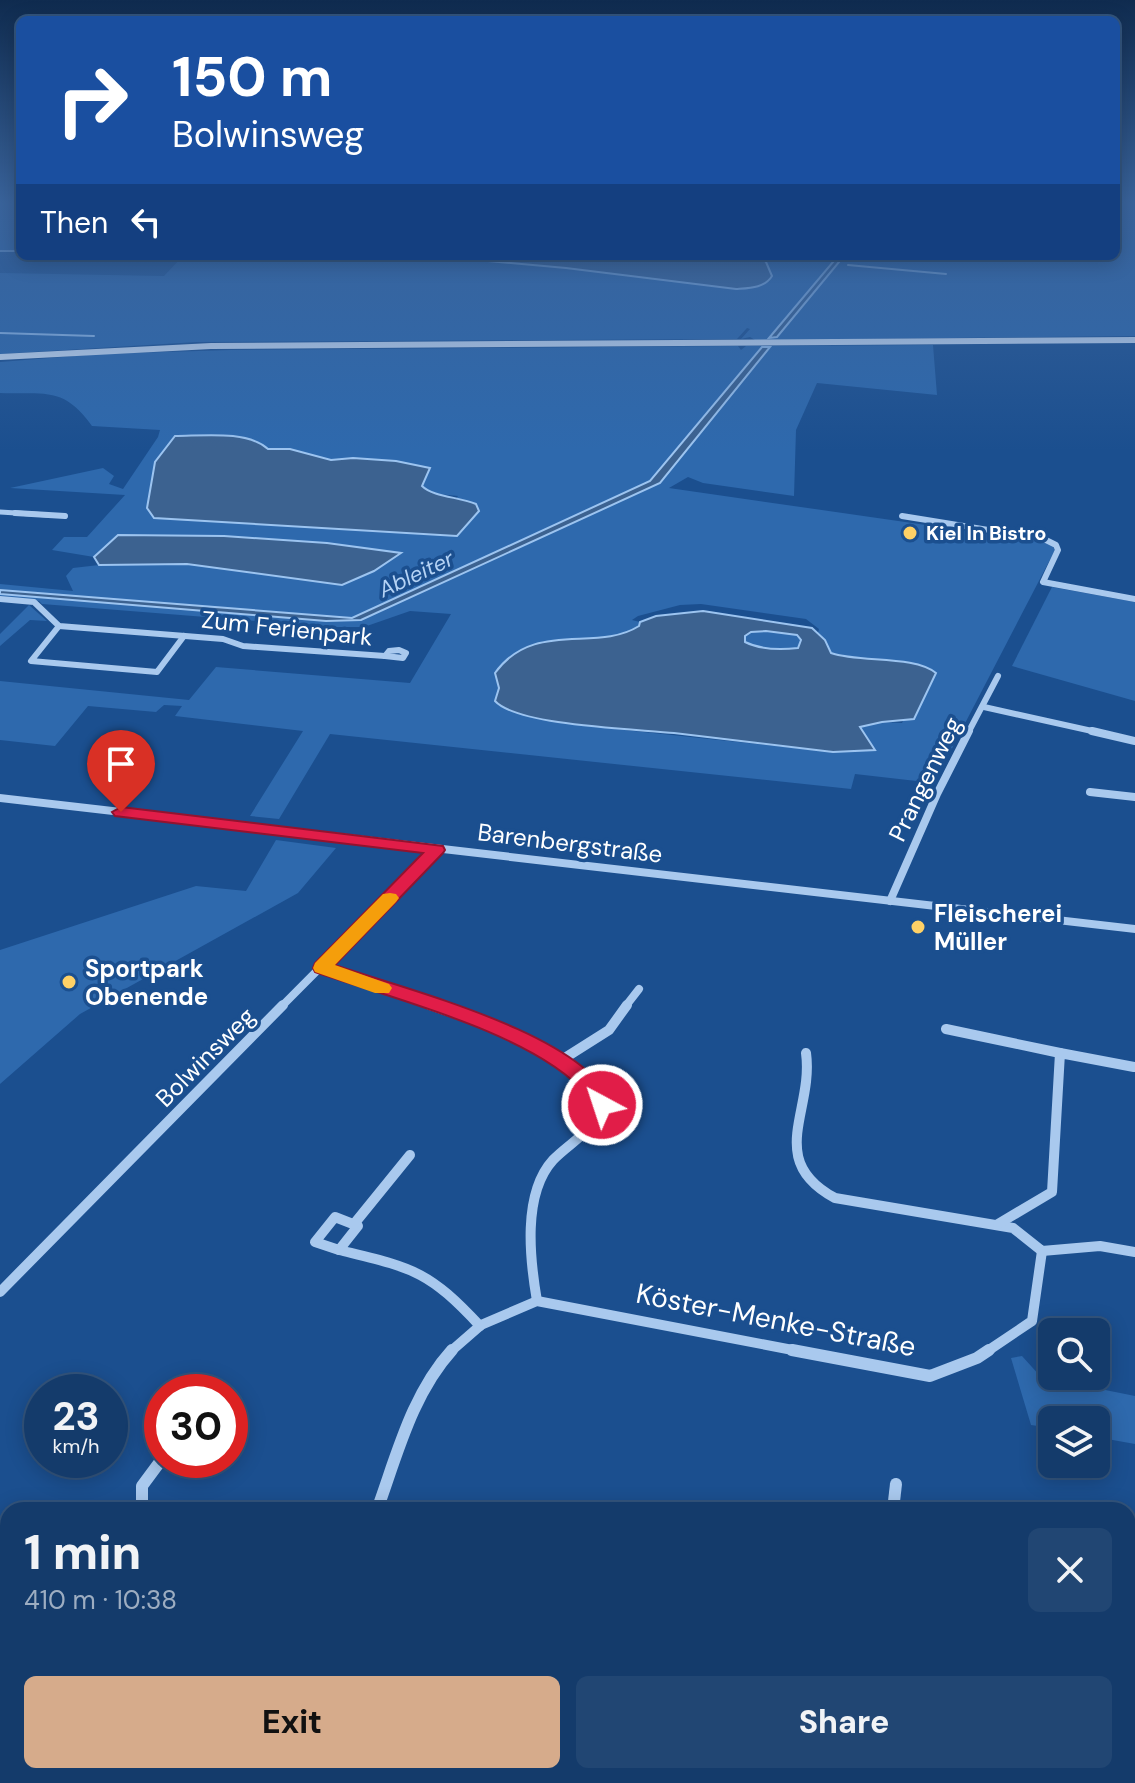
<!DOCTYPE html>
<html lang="en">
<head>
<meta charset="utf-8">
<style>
	body { margin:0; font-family:"DM Sans",sans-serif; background:#214673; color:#f1f3f6; height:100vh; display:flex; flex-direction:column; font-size:30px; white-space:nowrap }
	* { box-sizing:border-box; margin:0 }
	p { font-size:26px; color:#9dadc1 }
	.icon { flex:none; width:44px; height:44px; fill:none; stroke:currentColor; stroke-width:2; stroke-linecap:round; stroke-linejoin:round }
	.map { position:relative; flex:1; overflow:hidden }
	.details { position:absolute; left:0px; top:1502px; width:1136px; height:282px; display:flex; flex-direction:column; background:#143b6b; border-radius:24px 24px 0 0; box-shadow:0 4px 20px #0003,0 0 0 2px #33557e }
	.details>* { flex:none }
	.hud { position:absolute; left:16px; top:16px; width:1104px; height:244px; border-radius:12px; box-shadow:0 4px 20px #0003,0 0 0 2px #33557e; background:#1a4fa0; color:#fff; overflow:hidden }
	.tools { position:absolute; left:1038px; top:1318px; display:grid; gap:16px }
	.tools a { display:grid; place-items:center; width:72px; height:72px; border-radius:12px; background:#143b6b; box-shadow:0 4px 20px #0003,0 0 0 2px #33557e; font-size:40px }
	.speed { position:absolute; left:24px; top:1374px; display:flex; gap:16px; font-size:40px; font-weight:700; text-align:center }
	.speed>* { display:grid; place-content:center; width:104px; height:104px; border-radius:50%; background:#143b6b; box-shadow:0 4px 20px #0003,0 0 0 2px #33557e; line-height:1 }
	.speed small { font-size:20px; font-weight:400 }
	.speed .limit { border:12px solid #d22; background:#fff; color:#111 }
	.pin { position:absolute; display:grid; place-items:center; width:68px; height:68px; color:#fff; margin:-82px -34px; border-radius:50% 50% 50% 0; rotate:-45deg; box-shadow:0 0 8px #0007 }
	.pin .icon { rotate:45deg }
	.me { position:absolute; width:88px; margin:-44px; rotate:320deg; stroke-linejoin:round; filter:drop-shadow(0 0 6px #0008) }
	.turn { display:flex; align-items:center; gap:28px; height:168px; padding:0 24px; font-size:36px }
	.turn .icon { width:104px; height:104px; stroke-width:2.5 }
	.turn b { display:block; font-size:56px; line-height:68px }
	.then { display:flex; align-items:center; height:76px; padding:0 24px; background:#0003; gap:16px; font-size:30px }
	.round { display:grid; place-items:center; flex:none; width:84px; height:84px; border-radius:12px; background:#214673 }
	.headline { display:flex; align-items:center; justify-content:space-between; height:136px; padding:0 24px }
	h1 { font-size:48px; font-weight:800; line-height:60px }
	.action { display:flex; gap:16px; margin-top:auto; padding:16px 24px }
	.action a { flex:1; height:92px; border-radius:12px; background:#d6ab8b; color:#111; font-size:32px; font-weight:800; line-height:92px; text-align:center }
	.action a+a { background:#214673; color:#f1f3f6 }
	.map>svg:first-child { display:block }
</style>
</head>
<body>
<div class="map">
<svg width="1135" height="1783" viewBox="0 0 1135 1783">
	<rect width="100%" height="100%" fill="#1b4f8f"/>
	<!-- green -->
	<g fill="#2e69ad" fill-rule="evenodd">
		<rect x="0" y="201" width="20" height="51"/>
		<path d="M1116 201H1135V336L755 340 750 337 741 339 750 329 747 328 737 339 197 342 0 354V273L164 276 183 256H432L566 268 736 289 769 282 772 276 766 262 758 256H1116Z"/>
		<path d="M933 345 937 395 817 383 796 430 794 496 703 483 688 477 669 488 1051 543 1055 550 934 783 855 774 851 789 330 734 279 819 250 816 303 731 175 716 182 706 164 705 156 712 88 706 55 746 0 740V681L189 700 216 667 410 683 451 614 410 611 364 627H331L42 604 39 601 0 598V584L73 591 66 576 73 568 99 565 187 564 342 585 401 553 327 543 224 536 118 535 94 557 52 550 64 537H87L125 495 10 488 103 468 114 476 109 484 123 489 158 437 160 430 92 426C63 386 46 395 0 393V362L99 354 231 350 738 346 741 350 746 346ZM268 449H290L331 460 353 458 429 469 422 486 429 493 458 496 428 535 147 508 155 461ZM701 604 806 619 819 629 818 633 831 653 931 669 902 723 882 722 859 728 875 750 833 752 596 727 535 717 495 701 499 688 495 673C534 619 596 653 640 626V622L632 620 638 616 680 605Z"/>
		<path d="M1052 587 1135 602V701L1012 666Z"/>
		<path d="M29 605 47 621 30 620 0 646V634Z"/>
		<path d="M766 631 797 635 801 640 798 648C780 650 762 650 744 642L745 636 751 632Z"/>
		<path d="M276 840 336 848 298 893 80 1014 0 1084V950L196 886 246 891Z"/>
		<path d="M1022 1356 1041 1377 1135 1396V1444L1096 1437V1420H1052V1428L1031 1425 1011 1358Z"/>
		<path d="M0 1557H8V1673L0 1684Z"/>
	</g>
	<!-- water -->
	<g fill="#3c6290" stroke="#9cc4f0" stroke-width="2" fill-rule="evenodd">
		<path d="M432 256H758L766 262 772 276C765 288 749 288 736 289L566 268Z"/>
		<path d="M838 256H844L777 337 769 338Z"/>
		<path d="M762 347H770L660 483 361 620 326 621 0 594V590L352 618 650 481Z"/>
		<path d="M175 436C202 436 247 430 268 449H290L331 460 353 458 396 461 430 468 422 486C433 497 460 497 476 504L479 511 457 536 154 518 147 508 155 462Z"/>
		<path d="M118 535 224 536 327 543 401 553 374 571 342 585 187 564 99 565 94 557Z"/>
		<path d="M703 611 812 628 825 640 831 653C860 663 914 655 936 673L914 719 882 722 860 727 875 750 833 752C780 746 727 739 674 733 637 729 518 726 495 701L499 688 495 673C534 619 596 653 639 626L640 622 656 616ZM766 631 797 635 801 640 798 648C780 650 761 650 745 642V636L751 632Z"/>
	</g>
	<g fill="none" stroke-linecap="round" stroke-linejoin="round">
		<!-- stream -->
		<g stroke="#9cc4f0" stroke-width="2">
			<path d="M0 251H20"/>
			<path d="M848 265 946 274"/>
			<path d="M0 333 94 336"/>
		</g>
		<!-- minor-far4 -->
		<path stroke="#a9c9ee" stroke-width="5" d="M0 512 48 515"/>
		<!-- minor-far3 -->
		<g stroke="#a9c9ee" stroke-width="6">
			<path d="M15 513 65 516"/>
			<path d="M902 516 1044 539 1056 545 1058 550 1043 582 1135 599"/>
			<path d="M0 599 34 602 59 626 223 639 243 646 385 656"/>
			<path d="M59 626 31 661 157 672 184 636"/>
			<path d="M399 650 406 653 403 658 385 656 389 651Z"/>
			<path d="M984 707 1101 733"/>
			<path d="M968 733 998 676"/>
		</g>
		<!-- minor-far2 -->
		<g stroke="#a9c9ee" stroke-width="8">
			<path d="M1092 731 1135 741"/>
			<path d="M1090 792 1135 797"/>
			<path d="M890 901 937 794 969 731"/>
			<path d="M322 968 436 1007"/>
			<path d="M281 1007 437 850"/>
			<path d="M625 1007 639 989"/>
		</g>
		<!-- minor-far1 -->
		<g stroke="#a9c9ee" stroke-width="10">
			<path d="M430 1005C478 1022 584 1052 602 1104 597 1130 570 1142 553 1160 522 1194 530 1260 537 1301"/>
			<path d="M946 1029 1060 1053"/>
			<path d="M806 1053C814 1111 765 1160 835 1198L1013 1228 1042 1251 1100 1246 1135 1252"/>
			<path d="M560 1061 609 1030 627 1005"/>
			<path d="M335 1217 358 1226 339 1250 315 1242Z"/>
			<path d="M354 1224 410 1155"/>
			<path d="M998 1224 1052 1192 1060 1053 1134 1067"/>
			<path d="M339 1250C412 1268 427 1269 480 1326"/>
			<path d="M0 1292 283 1005"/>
			<path d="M450 1352 481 1325 537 1301 803 1352"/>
			<path d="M986 1352 1032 1321 1042 1251"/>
		</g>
		<!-- minor -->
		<g stroke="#a9c9ee" stroke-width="12">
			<path d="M792 1350 930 1376 977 1358 989 1350"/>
			<path d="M142 1510V1486L162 1459"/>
			<path d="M377 1510C397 1455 412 1394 452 1350"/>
			<path d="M893 1510 896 1484"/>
			<path d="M118 1776 129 1783"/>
			<path d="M588 1776 589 1783"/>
			<path d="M304 1783 305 1776"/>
			<path d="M858 1783 859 1776"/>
		</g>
		<!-- tertiary -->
		<path fill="#a9c9ee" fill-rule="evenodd" d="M0 794 1135 925V933L0 802Z"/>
		<!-- secondary -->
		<path fill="#d6e6fa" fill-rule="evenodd" d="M1135 337V343L211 349 0 360V354L211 343Z"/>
	</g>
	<!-- sky -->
	<linearGradient id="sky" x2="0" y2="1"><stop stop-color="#0f2b4f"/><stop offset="0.45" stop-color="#39639b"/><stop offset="1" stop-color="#39639b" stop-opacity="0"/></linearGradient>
	<rect width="1135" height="451" fill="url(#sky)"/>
	<!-- route -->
	<path fill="#e11d48" stroke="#92132f" stroke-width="2" d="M121 807 443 846 445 850 443 853 335 965C404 989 587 1034 613 1105L610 1110H594C591 1105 590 1098 586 1094 535 1034 391 998 315 972L313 968 315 963 423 853 115 816 112 812Z"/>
	<!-- slow -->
	<path fill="#f59e0b" d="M390 893 396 894 399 898 396 902 335 965 389 984 392 988 389 993H375L315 972 313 968 315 963 383 894Z"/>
	<!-- markers -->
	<g fill="#ffd166" stroke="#1b4f8f" stroke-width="3">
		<circle cx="910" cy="533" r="8"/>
		<circle cx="918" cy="927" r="8"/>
		<circle cx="69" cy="982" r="8"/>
	</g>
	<g text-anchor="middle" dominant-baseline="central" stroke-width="7" stroke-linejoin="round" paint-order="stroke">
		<!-- far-poi labels -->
		<g font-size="20" font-weight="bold" fill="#fff" stroke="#1b4f8f" text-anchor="start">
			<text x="926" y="533">Kiel In Bistro</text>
		</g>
		<!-- far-water labels -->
		<g font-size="22" font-style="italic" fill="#b5d3f5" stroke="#1b4f8f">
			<text transform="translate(416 574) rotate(-25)">Ableiter</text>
		</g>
		<!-- street labels -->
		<g font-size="24" fill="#fff" stroke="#1b4f8f">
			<text transform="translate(287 628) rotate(6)">Zum Ferienpark</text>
			<text transform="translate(925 779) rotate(-64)">Prangenweg</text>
			<text transform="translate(570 843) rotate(7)">Barenbergstraße</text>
			<text transform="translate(205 1057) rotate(-45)">Bolwinsweg</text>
		</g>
		<!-- poi labels -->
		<g font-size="24" font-weight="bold" fill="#fff" stroke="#1b4f8f" text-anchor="start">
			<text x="934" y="913">Fleischerei<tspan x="934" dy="28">Müller</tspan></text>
			<text x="85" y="968">Sportpark<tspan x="85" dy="28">Obenende</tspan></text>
		</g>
		<!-- near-street labels -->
		<g font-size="28" fill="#fff" stroke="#1b4f8f">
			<text transform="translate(776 1320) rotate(11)">Köster-Menke-Straße</text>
		</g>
	</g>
</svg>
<div class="tools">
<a><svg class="icon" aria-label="search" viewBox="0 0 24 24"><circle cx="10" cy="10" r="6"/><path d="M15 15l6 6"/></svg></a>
<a><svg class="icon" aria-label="layers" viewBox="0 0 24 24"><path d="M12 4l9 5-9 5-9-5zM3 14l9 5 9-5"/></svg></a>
</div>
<div class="speed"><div>23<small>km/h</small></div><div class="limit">30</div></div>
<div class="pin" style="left:121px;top:812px;background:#d93025"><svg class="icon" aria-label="arrive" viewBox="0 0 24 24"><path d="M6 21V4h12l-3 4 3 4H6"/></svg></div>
<svg class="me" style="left:602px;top:1105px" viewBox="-20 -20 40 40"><circle r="17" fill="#e11d48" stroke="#fff" stroke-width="3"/><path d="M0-11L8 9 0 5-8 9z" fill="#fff"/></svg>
<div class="hud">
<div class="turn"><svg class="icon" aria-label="right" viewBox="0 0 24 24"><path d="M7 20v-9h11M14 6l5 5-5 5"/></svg><div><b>150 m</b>Bolwinsweg</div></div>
<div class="then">Then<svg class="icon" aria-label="left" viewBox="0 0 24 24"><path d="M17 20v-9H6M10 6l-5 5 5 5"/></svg></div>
</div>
<section class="details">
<div class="headline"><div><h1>1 min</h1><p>410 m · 10:38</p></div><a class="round"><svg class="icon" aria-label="close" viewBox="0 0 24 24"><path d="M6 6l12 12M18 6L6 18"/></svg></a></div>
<div class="action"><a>Exit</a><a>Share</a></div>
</section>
</div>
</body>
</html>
